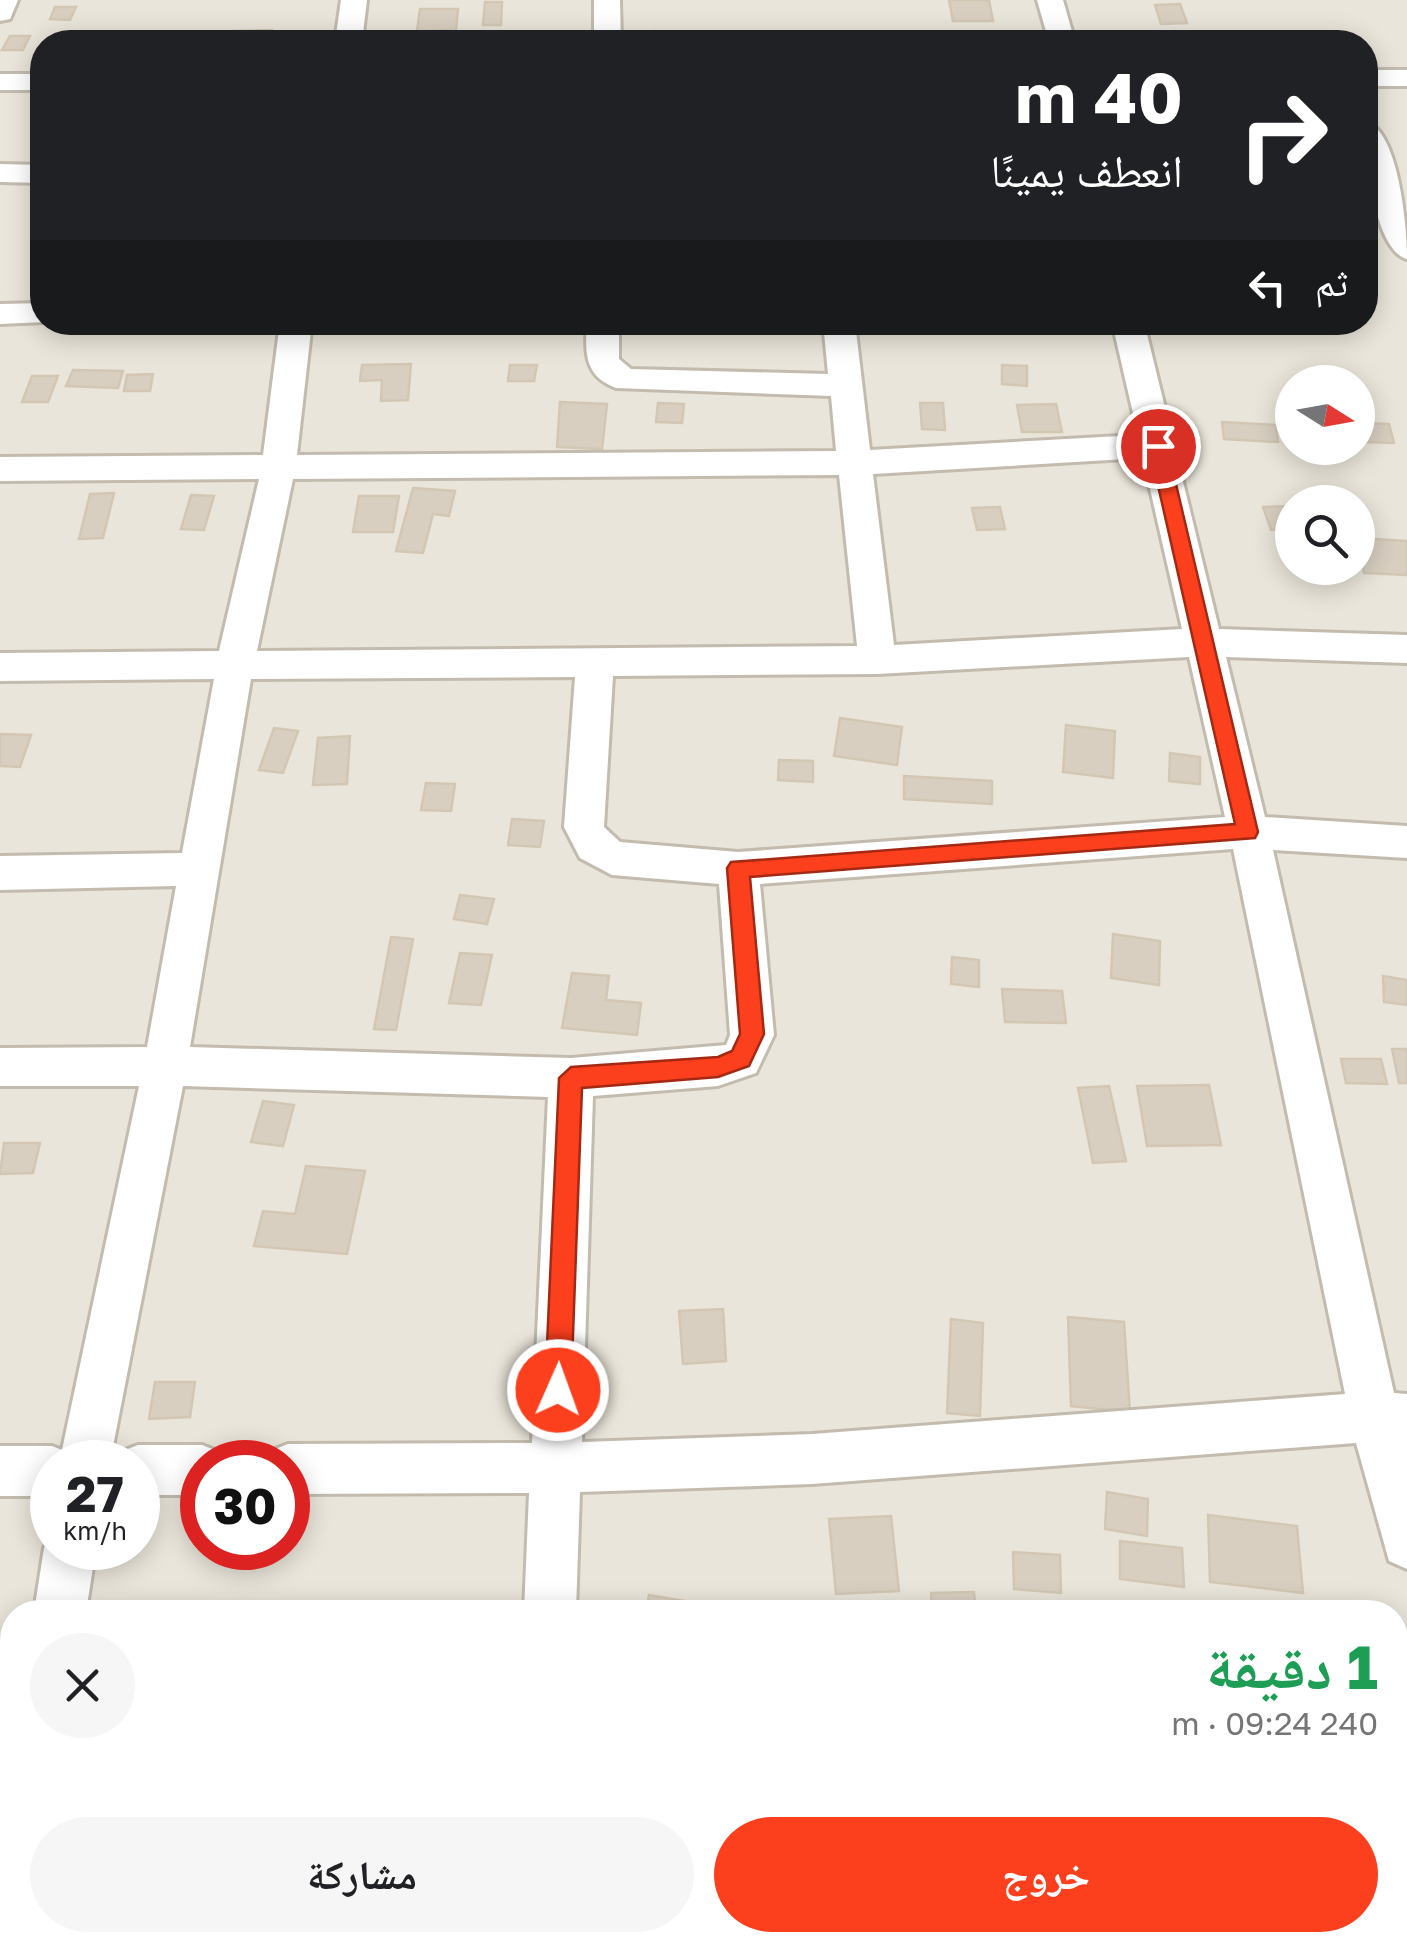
<!DOCTYPE html>
<html lang="ar">
<head>
<meta charset="utf-8">
<style>
	body { margin:0; font-family:"Golos Text","Noto Naskh Arabic",sans-serif; background:#f6f6f6; color:#202124; direction:rtl; height:100vh; display:flex; flex-direction:column; font-size:38px; white-space:nowrap }
	* { box-sizing:border-box; margin:0 }
	p { font-size:32px; color:#757577 }
	.icon { flex:none; width:55px; height:55px; fill:none; stroke:currentColor; stroke-width:2; stroke-linecap:round; stroke-linejoin:round }
	.map { position:relative; flex:1; overflow:hidden; direction:ltr }
	.sheet { position:absolute; left:0px; top:1600px; width:1408px; height:352px; display:flex; flex-direction:column; background:#fff; border-radius:40px 40px 0 0; box-shadow:0 5px 25px #0003; direction:rtl }
	.sheet>* { flex:none }
	.top-card { position:absolute; left:30px; top:30px; width:1348px; height:305px; border-radius:40px; box-shadow:0 5px 25px #0003; direction:rtl; background:#202124; color:#fff; overflow:hidden }
	.needle { width:65px; rotate:101deg }
	.buttons { position:absolute; left:1275px; top:365px; display:grid; gap:20px }
	.buttons a { display:grid; place-items:center; width:100px; height:100px; border-radius:50%; background:#fff; box-shadow:0 5px 25px #0003; font-size:50px }
	.speed { position:absolute; left:30px; top:1440px; display:flex; gap:20px; font-size:50px; font-weight:700; text-align:center }
	.speed>* { display:grid; place-content:center; width:130px; height:130px; border-radius:50%; background:#fff; box-shadow:0 5px 25px #0003; line-height:1 }
	.speed small { font-size:25px; font-weight:400 }
	.speed .limit { border:15px solid #d22; background:#fff; color:#111 }
	.pin { position:absolute; display:grid; place-items:center; width:85px; height:85px; color:#fff; margin:-42px; border:5px solid #fff; border-radius:50%; box-shadow:0 2px 10px #0007 }
	.me { position:absolute; width:110px; margin:-55px; rotate:2deg; stroke-linejoin:round; filter:drop-shadow(0 0 8px #0008) }
	.turn { display:flex; align-items:center; gap:35px; height:210px; padding:0 30px; font-size:45px }
	.turn .icon { width:130px; height:130px; stroke-width:2.5 }
	.turn b { display:block; font-size:70px; line-height:85px }
	.then { display:flex; align-items:center; height:95px; padding:0 30px; background:#0003; gap:20px; font-size:38px }
	.round { display:grid; place-items:center; flex:none; width:105px; height:105px; border-radius:52px; background:#f6f6f6 }
	.head { display:flex; align-items:center; justify-content:space-between; height:170px; padding:0 30px }
	h1 { font-size:60px; font-weight:700; line-height:75px; color:#1e9e55 }
	.primary-button { display:flex; gap:20px; margin-top:auto; padding:20px 30px }
	.primary-button a { flex:1; height:115px; border-radius:60px; background:#fc3f1d; color:#fff; font-size:40px; font-weight:700; line-height:115px; text-align:center }
	.primary-button a+a { background:#f6f6f6; color:#202124 }
	.map>svg:first-child { display:block }
</style>
</head>
<body>
<div class="map">
<svg width="1407" height="1952" viewBox="0 0 1407 1952">
	<rect width="100%" height="100%" fill="#f6f3ec"/>
	<!-- residential -->
	<path fill="#eae5da" fill-rule="evenodd" d="M0 0H1407V1952H0ZM42 42H1365V322H42ZM1292 382H1358V448H1292ZM1292 502H1358V568H1292ZM52 1462H138V1548H52ZM202 1462H288V1548H202ZM12 1612H1395V1940H12Z"/>
	<!-- building -->
	<g fill="#d8cfc1" stroke="#d3c7b4" stroke-width="2.5">
		<path d="M949 0H989L993 21H953Z"/>
		<path d="M485 2H502L501 25H483Z"/>
		<path d="M1180 4 1187 23 1161 24 1155 5Z"/>
		<path d="M55 7H76L70 20 50 19Z"/>
		<path d="M420 9H458L456 30 417 31Z"/>
		<path d="M272 30 269 42H229L232 31Z"/>
		<path d="M654 31 688 33 687 42H652Z"/>
		<path d="M10 36H30L23 50H2Z"/>
		<path d="M424 322H488V328H423Z"/>
		<path d="M496 322H563L562 327 495 328Z"/>
		<path d="M411 364 408 400 381 401 382 380 360 381 362 365Z"/>
		<path d="M510 365H537L534 381H508Z"/>
		<path d="M1002 365 1027 366V386L1002 384Z"/>
		<path d="M73 370 123 371 118 388 66 386Z"/>
		<path d="M153 374 150 391H124L127 375Z"/>
		<path d="M32 376H58L48 402H22Z"/>
		<path d="M560 402 607 404 602 449 557 447Z"/>
		<path d="M658 403 684 404 682 423 656 422Z"/>
		<path d="M920 403H943L945 430 922 429Z"/>
		<path d="M1056 404 1062 432H1022L1017 405Z"/>
		<path d="M1222 422 1276 425 1278 442 1224 439Z"/>
		<path d="M1362 423 1389 424 1394 443 1366 442Z"/>
		<path d="M413 488 455 491 449 516 433 514 423 553 396 551Z"/>
		<path d="M114 493 103 538 79 539 90 494Z"/>
		<path d="M191 495 214 496 204 530 181 529Z"/>
		<path d="M359 496H399L393 532H353Z"/>
		<path d="M1292 506V528L1271 530 1263 507Z"/>
		<path d="M1000 507 1005 529 977 530 972 508Z"/>
		<path d="M1358 538 1407 541V575L1364 573Z"/>
		<path d="M840 718 902 727 897 765 834 756Z"/>
		<path d="M1066 725 1115 731 1113 778 1063 772Z"/>
		<path d="M274 728 298 731 283 773 259 770Z"/>
		<path d="M0 734 31 735 20 767 0 766Z"/>
		<path d="M350 736 347 784 313 785 318 738Z"/>
		<path d="M1170 753 1200 757V784L1169 781Z"/>
		<path d="M779 760 813 761V782L778 780Z"/>
		<path d="M904 776 992 781V804L904 799Z"/>
		<path d="M426 783 455 784 451 811 421 810Z"/>
		<path d="M512 819 544 821 540 847 508 845Z"/>
		<path d="M460 895 494 899 487 924 454 919Z"/>
		<path d="M1113 934 1160 941 1159 985 1111 978Z"/>
		<path d="M391 937 413 939 396 1030 374 1029Z"/>
		<path d="M460 953 492 955 481 1005 449 1003Z"/>
		<path d="M952 957 979 960V987L951 984Z"/>
		<path d="M572 973 609 976 606 1000 641 1003 637 1035 562 1028Z"/>
		<path d="M1383 976 1407 980V1005L1384 1002Z"/>
		<path d="M1002 989 1062 991 1066 1023 1005 1022Z"/>
		<path d="M1392 1049H1407V1083H1399Z"/>
		<path d="M1341 1059H1381L1387 1084 1346 1083Z"/>
		<path d="M1209 1085 1221 1145 1147 1146 1137 1086Z"/>
		<path d="M1109 1086 1126 1161 1093 1163 1078 1088Z"/>
		<path d="M263 1101 294 1105 283 1146 251 1142Z"/>
		<path d="M4 1143H40L33 1173 0 1174Z"/>
		<path d="M306 1166 365 1171 347 1254 254 1246 263 1211 295 1214Z"/>
		<path d="M723 1309 726 1361 683 1364 679 1311Z"/>
		<path d="M1068 1317 1124 1322 1130 1412 1071 1406Z"/>
		<path d="M951 1319 983 1323 980 1416 947 1413Z"/>
		<path d="M155 1382H195L190 1417 149 1419Z"/>
		<path d="M1107 1492 1148 1499 1147 1536 1105 1529Z"/>
		<path d="M1208 1515 1297 1526 1303 1593 1210 1582Z"/>
		<path d="M891 1516 899 1591 836 1594 829 1519Z"/>
		<path d="M1120 1541 1182 1548 1184 1587 1120 1579Z"/>
		<path d="M1013 1552 1060 1555 1061 1593 1014 1589Z"/>
		<path d="M974 1592 976 1612H932L931 1593Z"/>
		<path d="M649 1595 719 1607 718 1612H646Z"/>
	</g>
	<g fill="none" stroke-linecap="round" stroke-linejoin="round">
		<defs>
			<g id="minor">
				<path d="M0 0H18L10 19 0 21Z"/>
				<path d="M341 0H367L362 42H335Z"/>
				<path d="M594 0H620L621 42H594Z"/>
				<path d="M1037 0H1063L1075 42H1049Z"/>
				<rect x="1365" y="70" width="42" height="16"/>
				<rect x="0" y="74" width="42" height="16"/>
				<path d="M1365 121C1399 130 1407 228 1407 259 1373 250 1365 152 1365 121Z"/>
				<path d="M0 164 42 165V183L0 182Z"/>
				<path d="M42 303 45 322 0 324V304Z"/>
				<path d="M280 322H312L297 455 836 451 831 396 616 388C584 376 585 353 587 322H619V359L631 369 828 374 823 322H855L870 450 1138 435 1112 322H1144L1219 629 1407 635V663L1226 657 1265 817 1407 826V858L1273 850 1394 1393 1407 1394V1569L1389 1561 1356 1443 812 1484 580 1492 576 1612H524L529 1493 288 1494V1462H265L270 1451 288 1444 532 1443 548 1097 183 1086 110 1462H52V1496H0V1446H52L62 1450 139 1086H0V1048L147 1047 176 886 0 890V856L182 853 214 679 0 681V653L219 651 259 479 0 481V457L263 455ZM1143 458 1182 629 894 645 873 474ZM839 475 857 646 257 651 293 479ZM1189 657 1225 817 738 852 620 842 604 827 613 676 877 674ZM575 677 564 827 580 858 612 875 719 884 730 1035 726 1045 571 1058 190 1047 251 679ZM1233 849 1345 1394 812 1434 582 1442 593 1096 718 1086 756 1073 774 1035 760 884Z"/>
				<path d="M138 1445H202L220 1452 224 1462H202V1495H138V1462H116L120 1452Z"/>
				<path d="M52 1530V1548H96L86 1612H34L44 1548Z"/>
				<path d="M12 1871V1940H35L33 1952H0V1876Z"/>
			</g>
			<g id="secondary">
				<path d="M1407 1855V1929L1395 1930V1856Z"/>
				<path d="M0 1907H12V1940H601L597 1952H0Z"/>
			</g>
		</defs>
		<!-- minor casing -->
		<use href="#minor" stroke="#c2bbae" stroke-width="6"/>
		<!-- secondary casing -->
		<use href="#secondary" stroke="#d6c79b" stroke-width="5"/>
		<!-- minor -->
		<use href="#minor" fill="#fff" fill-rule="evenodd"/>
		<!-- secondary -->
		<use href="#secondary" fill="#fff3cd" fill-rule="evenodd"/>
	</g>
	<!-- route -->
	<path fill="#fc3f1d" stroke="#a42913" stroke-width="2.5" d="M1158 440 1167 446 1258 832 1255 838 750 877 764 1034 749 1066 718 1077 582 1088 571 1390 568 1399 558 1403 549 1399 545 1390 559 1078 571 1067 718 1057 732 1051 740 1034 727 868 731 862 1235 824 1149 446Z"/>
</svg>
<div class="buttons">
<a><svg class="needle" viewBox="-14 -14 28 28"><path d="M0-13l5 13h-10z" fill="#e53935"/><path d="M0 13l5-13h-10z" fill="#757577"/></svg></a>
<a><svg class="icon" aria-label="search" viewBox="0 0 24 24"><circle cx="10" cy="10" r="6"/><path d="M15 15l6 6"/></svg></a>
</div>
<div class="speed"><div>27<small>km/h</small></div><div class="limit">30</div></div>
<div class="pin" style="left:1158px;top:446px;background:#d93025"><svg class="icon" aria-label="arrive" viewBox="0 0 24 24"><path d="M6 21V4h12l-3 4 3 4H6"/></svg></div>
<svg class="me" style="left:558px;top:1390px" viewBox="-20 -20 40 40"><circle r="17" fill="#fc3f1d" stroke="#fff" stroke-width="3"/><path d="M0-11L8 9 0 5-8 9z" fill="#fff"/></svg>
<div class="top-card">
<div class="turn"><svg class="icon" aria-label="right" viewBox="0 0 24 24"><path d="M7 20v-9h11M14 6l5 5-5 5"/></svg><div><b>40 m</b>انعطف يمينًا</div></div>
<div class="then">ثم<svg class="icon" aria-label="left" viewBox="0 0 24 24"><path d="M17 20v-9H6M10 6l-5 5 5 5"/></svg></div>
</div>
<section class="sheet">
<div class="head"><div><h1>1 دقيقة</h1><p>240 m · 09:24</p></div><a class="round"><svg class="icon" aria-label="close" viewBox="0 0 24 24"><path d="M6 6l12 12M18 6L6 18"/></svg></a></div>
<div class="primary-button"><a>خروج</a><a>مشاركة</a></div>
</section>
</div>
</body>
</html>
